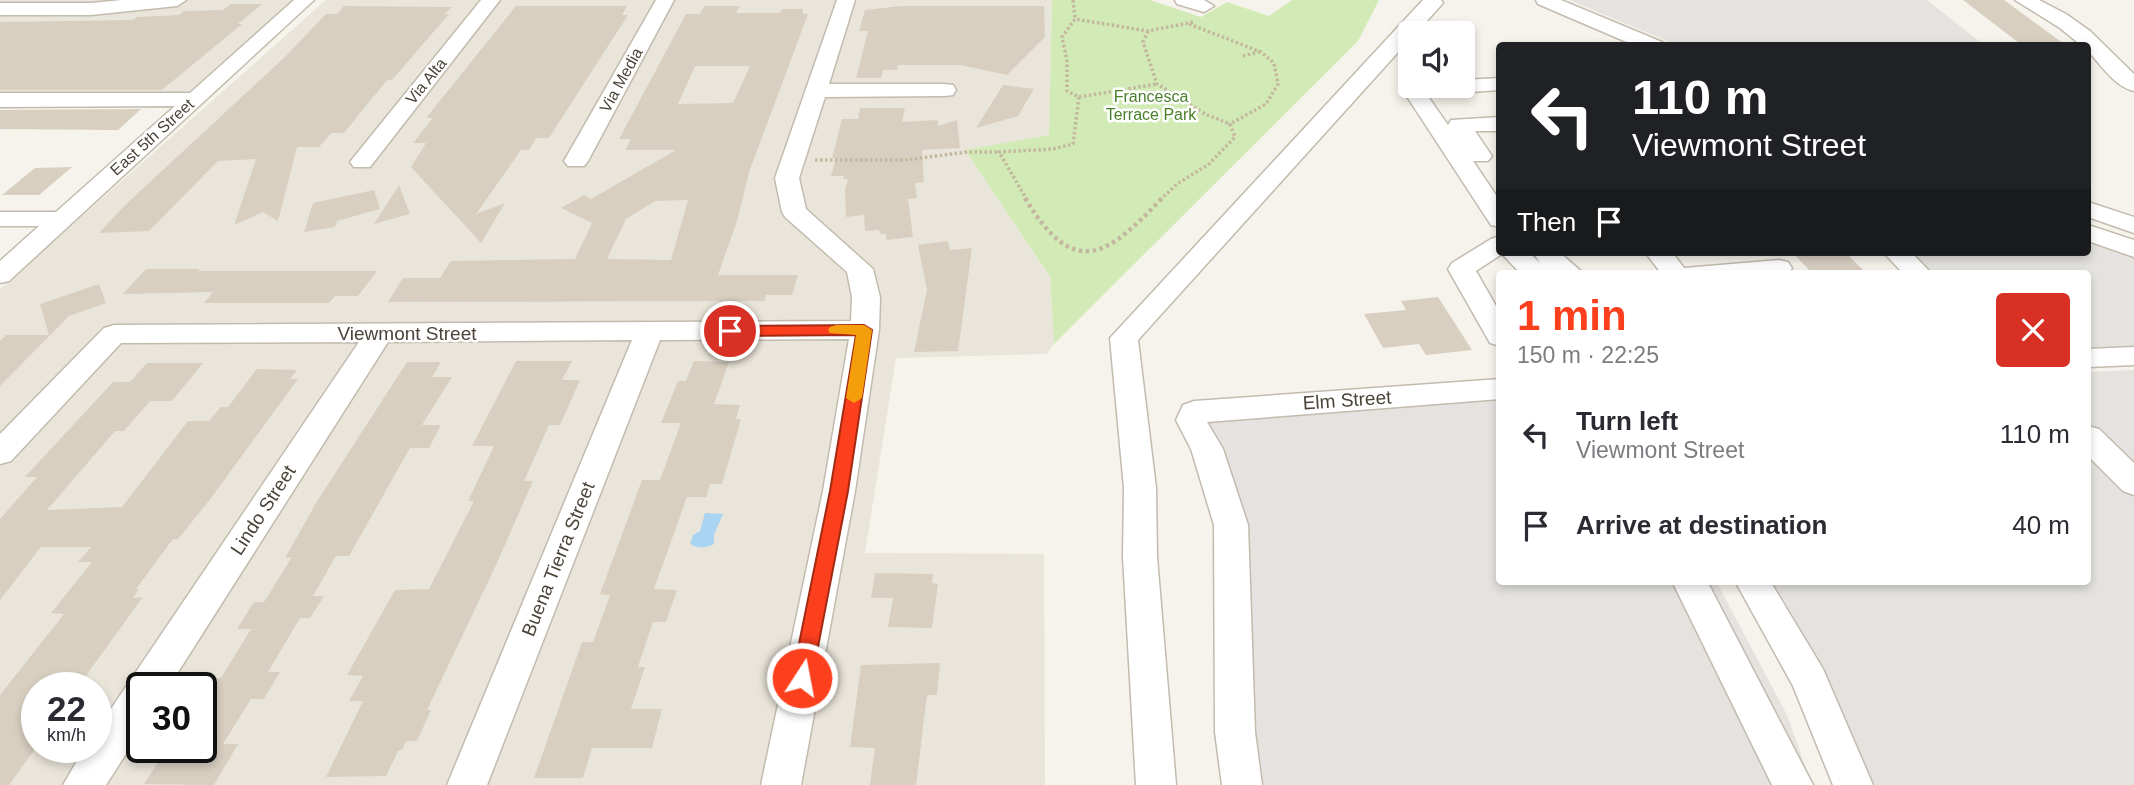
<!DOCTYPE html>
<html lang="en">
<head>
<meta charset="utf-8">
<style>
	body { margin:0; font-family:Helvetica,sans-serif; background:#f2f2f3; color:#2b2b33; height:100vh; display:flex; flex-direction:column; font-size:26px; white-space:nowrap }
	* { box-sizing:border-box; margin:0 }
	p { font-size:23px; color:#7c7c81 }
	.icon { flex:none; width:38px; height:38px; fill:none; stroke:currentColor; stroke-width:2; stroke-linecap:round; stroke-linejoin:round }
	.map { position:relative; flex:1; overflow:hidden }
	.side { position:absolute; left:1496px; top:270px; width:595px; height:315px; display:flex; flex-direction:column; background:#fff; border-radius:7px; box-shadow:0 4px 10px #0003 }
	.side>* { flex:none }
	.banner { position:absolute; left:1496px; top:42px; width:595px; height:214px; border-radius:7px; box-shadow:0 4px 10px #0003; background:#202124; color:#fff; overflow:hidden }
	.controls { position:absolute; left:1398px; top:21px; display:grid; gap:14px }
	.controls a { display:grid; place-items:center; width:77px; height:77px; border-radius:7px; background:#fff; box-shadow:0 4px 10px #0003; font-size:35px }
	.speed { position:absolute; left:21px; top:672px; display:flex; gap:14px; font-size:35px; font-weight:700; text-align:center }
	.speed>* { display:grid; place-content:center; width:91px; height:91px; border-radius:50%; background:#fff; box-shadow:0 4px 10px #0003; line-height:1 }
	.speed small { font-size:18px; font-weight:400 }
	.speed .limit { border:4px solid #111; border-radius:10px; background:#fff; color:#111 }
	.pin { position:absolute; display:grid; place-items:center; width:60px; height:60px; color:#fff; margin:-30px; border:4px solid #fff; border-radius:50%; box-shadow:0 2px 7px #0007 }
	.me { position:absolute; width:77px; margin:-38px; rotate:11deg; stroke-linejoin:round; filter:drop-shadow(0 0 5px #0008) }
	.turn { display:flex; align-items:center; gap:24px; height:147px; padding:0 21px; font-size:32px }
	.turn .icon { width:91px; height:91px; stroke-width:2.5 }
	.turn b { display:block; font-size:49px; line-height:60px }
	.then { display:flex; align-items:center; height:66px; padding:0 21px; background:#0003; gap:14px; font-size:26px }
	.round { display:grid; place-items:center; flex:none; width:74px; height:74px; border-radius:7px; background:#f2f2f3 }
	.head { display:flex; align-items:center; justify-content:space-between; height:119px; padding:0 21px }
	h1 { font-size:42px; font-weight:700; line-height:52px; color:#fc3f1d }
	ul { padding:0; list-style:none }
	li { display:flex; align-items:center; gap:21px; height:91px; padding:0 21px }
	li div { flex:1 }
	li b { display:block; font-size:26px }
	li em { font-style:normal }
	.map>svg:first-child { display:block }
</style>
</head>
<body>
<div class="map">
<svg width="2134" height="785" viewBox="0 0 2134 785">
	<rect width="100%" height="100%" fill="#f6f3ec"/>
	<!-- residential -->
	<g fill="#eae5da" fill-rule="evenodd">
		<path d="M0 0H295L187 96 0 99Z"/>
		<path d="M326 0H1052L1049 135 965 150 1050 278 1054 344 1047 354 896 358 865 553 1044 554 1045 785H0V289ZM37 688H96V747H37ZM142 688H201V747H142Z"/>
	</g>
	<!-- green -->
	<path fill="#d2eab5" d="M1052 0H1150L1201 17 1227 2 1269 16 1292 0H1379L1358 41 1054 344 1050 277 965 150 1049 135Z"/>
	<!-- parking -->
	<g fill="#e5e3e0">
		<path d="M1569 0H1927L1984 45H1677Z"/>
		<path d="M2088 237 2134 253V346L2088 348V273H1926L1903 252H2088Z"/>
		<path d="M2134 370V785H1839L1809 707 1739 581H2088V372Z"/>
		<path d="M1500 395V581H1716L1787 715 1812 785H1232L1216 506 1182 422Z"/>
	</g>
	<!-- water -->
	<path fill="#a9d4f2" d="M705 513 723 514 714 535V544C706 548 698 549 690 544L693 535 700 531Z"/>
	<!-- building -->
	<g fill="#d8cfc1" fill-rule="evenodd">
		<path d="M1963 0H2004L2067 46H2023Z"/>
		<path d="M231 4H262L238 24H242L162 90H0V22L133 20 137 17 179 15 184 11 223 10Z"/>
		<path d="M344 6 452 7 445 14H449L392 80H387L344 133H331L319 147H297L278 221 263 212 234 225 256 159 218 161 149 231 99 233 124 206 286 56 326 14H337Z"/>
		<path d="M516 6H627L622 15H628L549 138H536L529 150H521L476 214 505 203 481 243 411 167 426 143H413L433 118H426Z"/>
		<path d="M704 6H740L736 13H780L782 9H803V14H808L749 172 738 218 718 275H798L792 295H766L765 301 388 302 403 278H440L451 261 575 259 592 223 561 208 584 195 591 199 676 150H625L631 139H619L686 14H700ZM695 66H750L733 103 678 104ZM688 200 671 260 607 259 626 219 655 201Z"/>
		<path d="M901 6H1044L1045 37 1007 75 960 65H898L897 70H883L881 78H856L868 31H859L865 10Z"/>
		<path d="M1003 85 1034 89 1018 116 976 128Z"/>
		<path d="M860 108H905L902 122 938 120V126L957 120 960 148 922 150 924 182 915 183 917 198 908 199 913 237 886 240V234H880L879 230 865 231 864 215 846 217 845 190 848 179H843L844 176H831L836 158H832L842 119H858Z"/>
		<path d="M141 109 118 130 0 129V110Z"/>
		<path d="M72 167 39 195H2L35 168Z"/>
		<path d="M399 185 410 214 374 224Z"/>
		<path d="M374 190 380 209 337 221 335 227 304 232 313 203Z"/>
		<path d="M948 241 950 250 972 248 958 351 914 352 927 290 918 245Z"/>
		<path d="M1792 252H1845L1866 273H1812Z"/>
		<path d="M146 269H200L198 271H377L358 296H335L329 303H204L213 292 123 294Z"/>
		<path d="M99 284 106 303 69 316 0 386V341L6 335H49L40 304Z"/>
		<path d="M1438 297 1472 350 1426 355 1419 344 1383 348 1364 314 1406 310 1401 301Z"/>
		<path d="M516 361H572L562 380H580L560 425H549L524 481H533L497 563 427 710H431L417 741H406L402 750 398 751 386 776 326 777 363 701H349L363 676 347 675 395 590 429 589 474 501H468L494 446H472Z"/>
		<path d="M694 361 729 362 714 404 740 405 736 419H741L722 484H710L706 497H687L654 589 677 590 666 622H653L638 667H645L631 709H662L652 748H592L583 778H534L582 642H593L610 595 600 594 642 480H660L681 423H661L678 381H686Z"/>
		<path d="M407 362H441L432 377H452L422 425H441L429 448H410L349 556H336L313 596H324L310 618H300L268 672H280L264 699H251L223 744H238L214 785 144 784 168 747H201V687L207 678H221L251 629H237L254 602H264L292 557 285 558 316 503Z"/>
		<path d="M147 363H203L172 401H150L124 431H115L47 510 122 507 188 421H209L221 407H228L257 369 297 370 290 379H298L208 502 178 539H173L136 589H139L133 598 143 597 77 688H37V746L9 785H0V695L64 614 51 613 92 562H78L91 547H41L0 600V519L37 477H25L113 382H130Z"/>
		<path d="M875 573 933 574 932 583 938 584 932 628 888 627 893 598H871Z"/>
		<path d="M940 663 937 695H927L916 785H870L875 748 850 747 861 665Z"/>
	</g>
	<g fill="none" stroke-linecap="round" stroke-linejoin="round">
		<defs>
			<g id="minor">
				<path d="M122 0H186L177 6 91 15H0V3H91Z"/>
				<path d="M294 0H314L9 281 0 283V261L39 226H0V212H56L175 106 0 107V93H190Z"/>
				<path d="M481 0H500L370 167H354L350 162 354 157Z"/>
				<path d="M656 0H674L588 161 584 166H568L564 161Z"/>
				<path d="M837 0H855L829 84H945L953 85 956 90 953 95 945 96 825 97 799 178 806 209 873 269 880 297 879 330 855 491 801 785H761L823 491 849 339 660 340 487 785H447L632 340 388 342 168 688H142V729L106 785H63L85 747H96V731L359 342 121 343 11 461 0 464V434L104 328 114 325 851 321 852 297 847 272 785 217 782 212 775 178Z"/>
				<path d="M1175 0H1204L1214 6 1204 12 1177 4Z"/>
				<path d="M1423 0H1441L1443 3 1416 33H1410V39L1138 340 1156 488 1157 557 1176 785H1136L1123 557 1124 488 1110 338Z"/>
				<path d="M1536 0H1561L1662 42 1665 46H1636L1538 4Z"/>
				<path d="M2015 0H2039L2066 14 2090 31 2134 74V91C2115 87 2101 65 2088 51V46H2082L2060 28Z"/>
				<path d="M1500 78V90L1427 95 1448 125 1451 120 1500 117V131H1475L1492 156 1488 161H1473L1500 201V227L1491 225 1402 89 1410 83V86H1463V80Z"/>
				<path d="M2088 202 2134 217V233L2088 217Z"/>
				<path d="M2088 225 2134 240V257L2088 241Z"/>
				<path d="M1500 236V252H1528L1540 263 1533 252H1559L1583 273H1551L1546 270 1548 273H1520L1502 254 1476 271 1500 313V346L1490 343 1448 269 1452 263 1491 239Z"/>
				<path d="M1645 252H1672L1684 268 1779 260 1788 262 1792 268 1789 273H1661Z"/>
				<path d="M1883 252H1911L1931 273H1903Z"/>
				<path d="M2134 347V365L2088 367V349Z"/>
				<path d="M1500 379V399L1207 422 1223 449 1248 525 1255 732 1262 785H1222L1215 732 1214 525 1191 449 1176 420 1183 405 1194 401Z"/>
				<path d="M2088 426 2099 429 2134 463V495L2123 491 2088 456Z"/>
				<path d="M1672 581H1707L1813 785H1772Z"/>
				<path d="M1735 581H1770L1823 669 1873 785H1833L1793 686Z"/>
			</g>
		</defs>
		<!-- minor casing -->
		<use href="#minor" stroke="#c2bbae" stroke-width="3"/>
		<!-- path-far1 -->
		<g stroke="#c4b79f" stroke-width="3.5" stroke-dasharray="2.5 2.5" stroke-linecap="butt">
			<path d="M1073 0 1075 19"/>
			<path d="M1148 31 1143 42 1157 84 1205 114 1230 124"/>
			<path d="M1243 56 1259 52"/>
			<path d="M1079 97 1157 84"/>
			<path d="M815 160H905L967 152H999"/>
			<path d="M1027 200 999 152 1053 149 1073 144 1079 97 1067 91V61L1062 37 1075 19 1148 31 1193 22"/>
			<path d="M1160 200 1177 184 1209 164 1235 137 1230 124 1266 104 1278 84 1274 63 1261 52 1189 24"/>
		</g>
		<!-- path -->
		<path stroke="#c4b79f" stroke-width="4.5" stroke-dasharray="3.5 3.5" stroke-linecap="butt" d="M1025 198C1074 280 1107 257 1162 198"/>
		<!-- minor -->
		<use href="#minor" fill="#fff" fill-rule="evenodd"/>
	</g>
	<!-- route -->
	<path fill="#fc3f1d" stroke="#a42913" stroke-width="2" d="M864 325 872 330 848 491 812 678 809 684 802 687 795 684 792 678 830 491 856 335 730 336 722 331 730 326Z"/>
	<!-- slow -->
	<path fill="#f59e0b" d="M836 325H864L872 330 862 398 854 403 846 398 856 335 830 333 828 330 830 327Z"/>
	<g text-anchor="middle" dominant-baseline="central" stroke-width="5" stroke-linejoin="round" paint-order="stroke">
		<!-- far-street labels -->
		<g font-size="16" fill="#4b4439" stroke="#fff">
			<text transform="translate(621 80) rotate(-61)">Via Media</text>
			<text transform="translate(426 81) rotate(-51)">Via Alta</text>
			<text transform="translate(152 137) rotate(-42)">East 5th Street</text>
		</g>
		<!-- far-park labels -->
		<g font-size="16" fill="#4a7f2a" stroke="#fff">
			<text x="1151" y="96">Francesca<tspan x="1151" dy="18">Terrace Park</tspan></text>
		</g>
		<!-- street labels -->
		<g font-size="19" fill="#4b4439" stroke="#fff">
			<text x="407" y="333">Viewmont Street</text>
			<text transform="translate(1347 400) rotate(-4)">Elm Street</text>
			<text transform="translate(263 510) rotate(-57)">Lindo Street</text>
			<text transform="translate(558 559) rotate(-68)">Buena Tierra Street</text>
		</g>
	</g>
</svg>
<div class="controls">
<a><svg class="icon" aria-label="sound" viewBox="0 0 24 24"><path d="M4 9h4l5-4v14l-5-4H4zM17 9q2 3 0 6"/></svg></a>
</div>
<div class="speed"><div>22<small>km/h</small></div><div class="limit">30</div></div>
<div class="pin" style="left:730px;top:331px;background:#d93025"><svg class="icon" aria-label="arrive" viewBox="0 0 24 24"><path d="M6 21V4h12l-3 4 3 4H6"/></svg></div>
<svg class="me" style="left:802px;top:678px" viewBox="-20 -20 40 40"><circle r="17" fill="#fc3f1d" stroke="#fff" stroke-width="3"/><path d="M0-11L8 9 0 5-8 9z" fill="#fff"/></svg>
<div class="banner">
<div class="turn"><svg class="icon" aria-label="left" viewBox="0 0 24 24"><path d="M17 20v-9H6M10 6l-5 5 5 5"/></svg><div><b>110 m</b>Viewmont Street</div></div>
<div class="then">Then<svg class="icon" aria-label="arrive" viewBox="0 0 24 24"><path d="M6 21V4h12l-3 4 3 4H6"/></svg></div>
</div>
<section class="side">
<div class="head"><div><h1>1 min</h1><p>150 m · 22:25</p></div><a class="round" style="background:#d93025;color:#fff"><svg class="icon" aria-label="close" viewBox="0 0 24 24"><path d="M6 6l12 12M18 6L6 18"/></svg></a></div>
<ul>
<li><svg class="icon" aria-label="left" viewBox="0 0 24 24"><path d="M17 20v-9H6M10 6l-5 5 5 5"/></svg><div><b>Turn left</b><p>Viewmont Street</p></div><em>110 m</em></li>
<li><svg class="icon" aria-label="arrive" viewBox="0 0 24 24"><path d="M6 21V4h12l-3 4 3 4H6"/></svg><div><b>Arrive at destination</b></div><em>40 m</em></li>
</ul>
</section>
</div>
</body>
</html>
